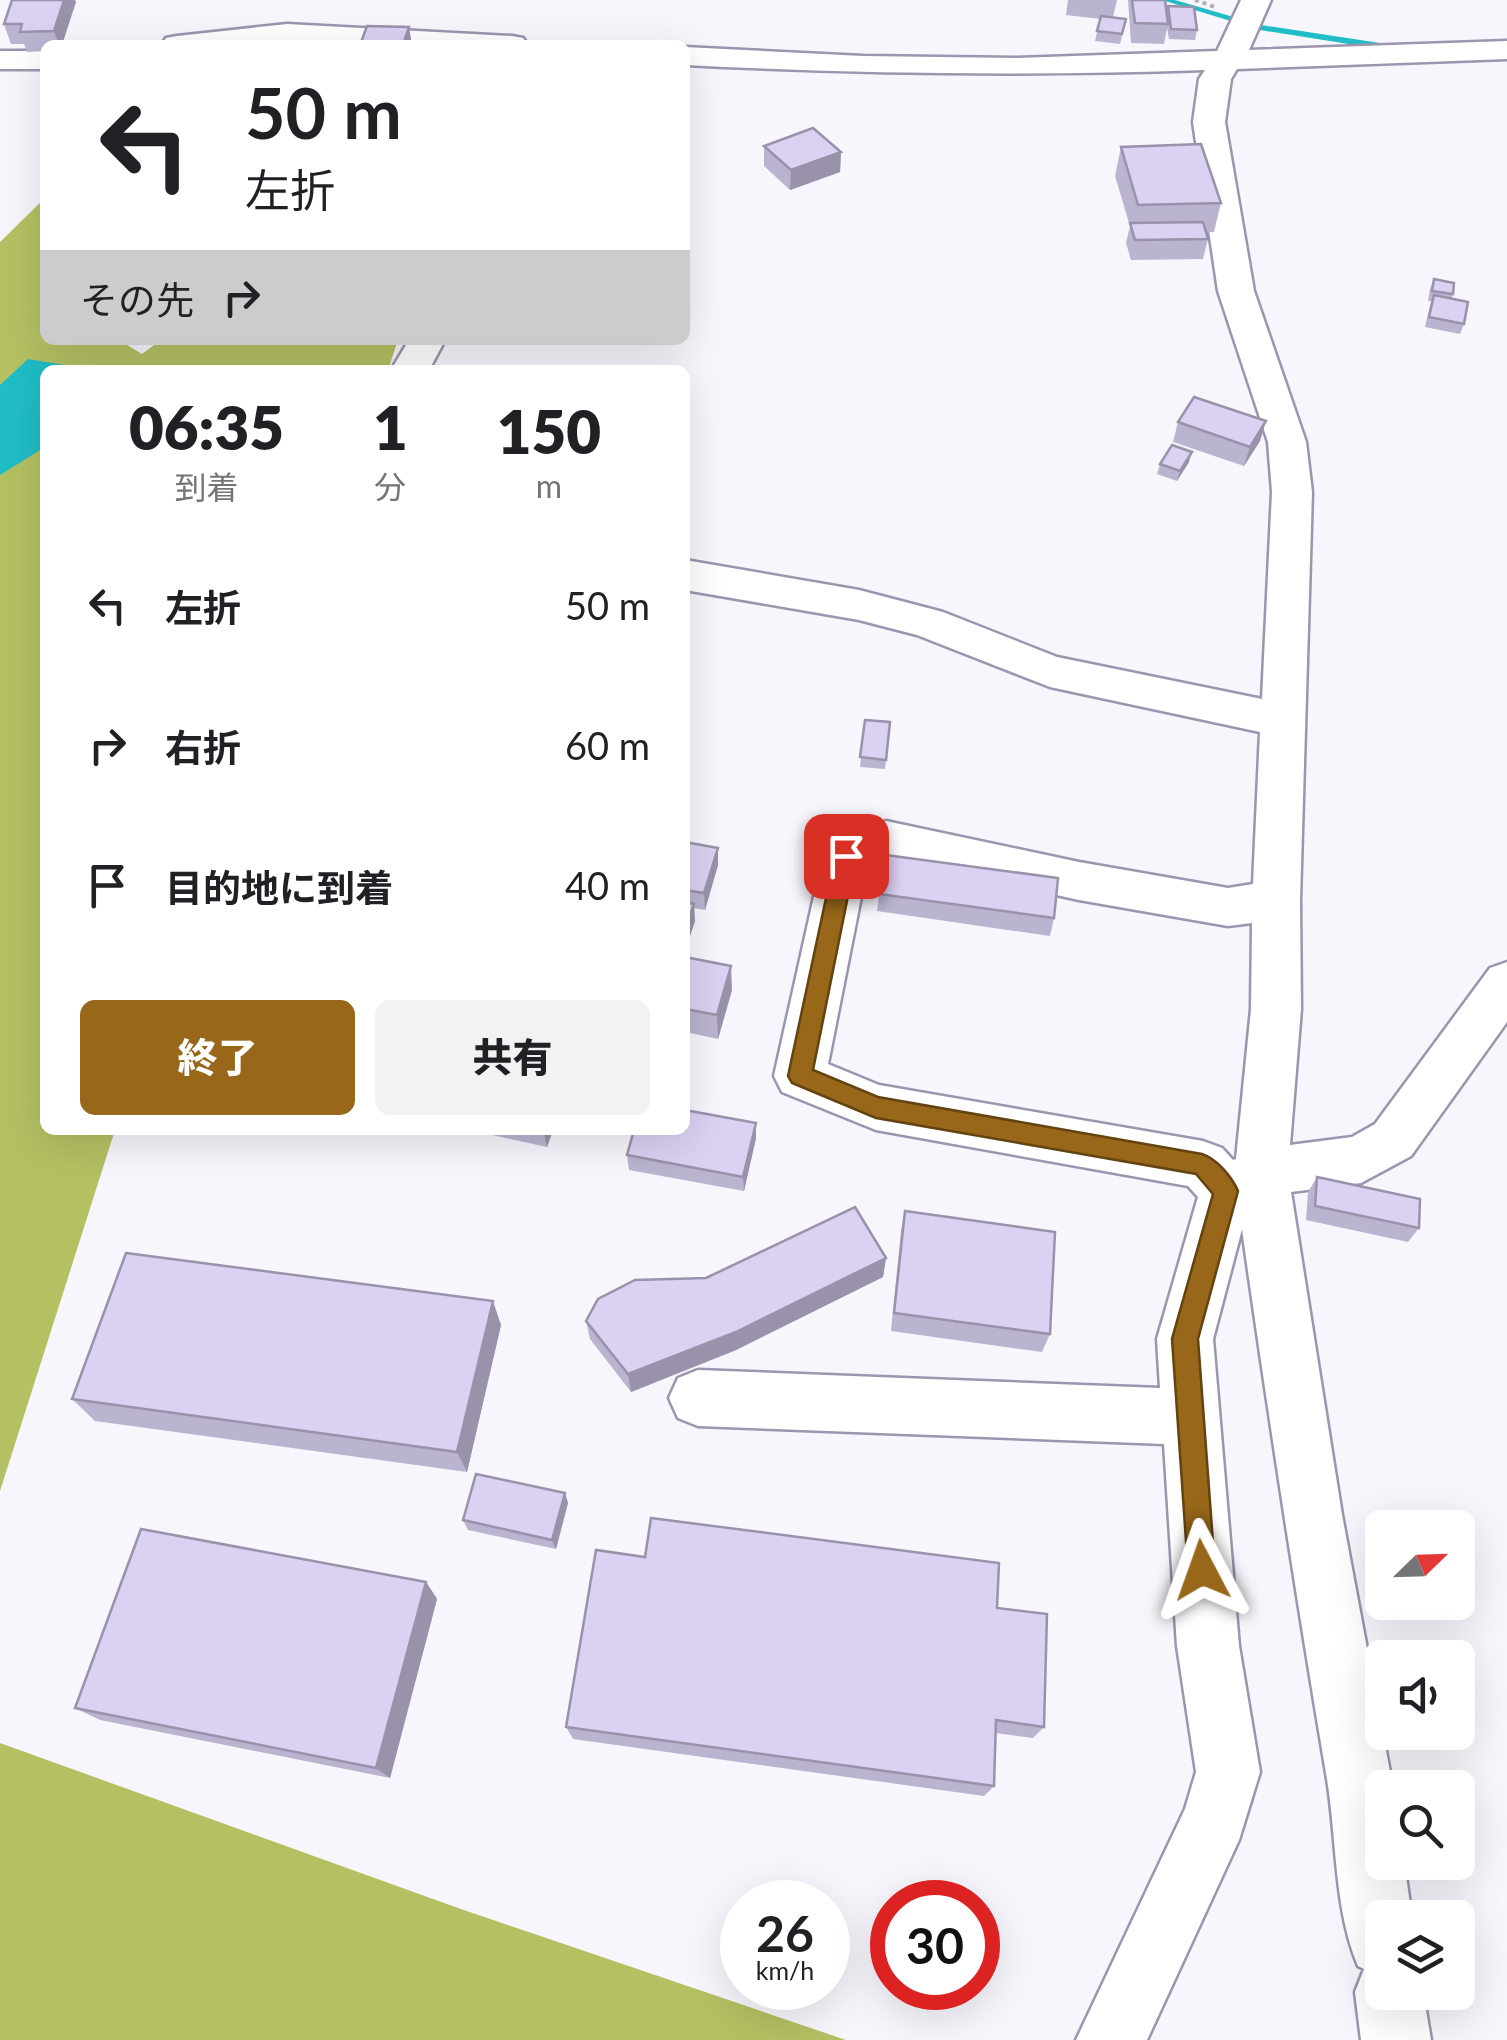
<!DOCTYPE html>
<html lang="ja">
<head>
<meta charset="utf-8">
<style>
	body { margin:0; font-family:Lato,"Noto Sans JP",sans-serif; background:#f2f2f2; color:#202124; height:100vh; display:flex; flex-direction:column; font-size:38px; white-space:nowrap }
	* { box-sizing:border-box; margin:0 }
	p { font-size:32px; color:#757577 }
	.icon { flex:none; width:55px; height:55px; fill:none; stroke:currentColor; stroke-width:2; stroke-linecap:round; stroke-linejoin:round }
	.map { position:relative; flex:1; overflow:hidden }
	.sheet { position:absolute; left:40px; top:365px; width:650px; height:770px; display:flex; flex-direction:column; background:#fff; border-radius:15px; box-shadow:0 10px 40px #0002 }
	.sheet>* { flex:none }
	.top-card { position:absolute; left:40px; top:40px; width:650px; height:305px; border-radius:15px; box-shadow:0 10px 40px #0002; background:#fff; color:#202124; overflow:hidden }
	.needle { width:65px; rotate:67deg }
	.buttons { position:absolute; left:1365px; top:1510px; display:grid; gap:20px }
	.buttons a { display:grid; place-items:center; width:110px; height:110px; border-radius:15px; background:#fff; box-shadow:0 10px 40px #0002; font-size:50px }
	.speed { position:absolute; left:720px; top:1880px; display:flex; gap:20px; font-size:50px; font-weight:700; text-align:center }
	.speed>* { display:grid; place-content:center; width:130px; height:130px; border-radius:50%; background:#fff; box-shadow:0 10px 40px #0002; line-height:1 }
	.speed small { font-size:25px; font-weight:400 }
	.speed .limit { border:15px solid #d22; background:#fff; color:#111 }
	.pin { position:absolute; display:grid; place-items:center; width:85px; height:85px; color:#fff; margin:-42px; border-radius:20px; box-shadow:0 5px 15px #0006 }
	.me { position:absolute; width:110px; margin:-55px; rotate:356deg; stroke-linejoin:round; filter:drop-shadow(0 0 8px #0008) }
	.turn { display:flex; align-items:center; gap:35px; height:210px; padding:0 40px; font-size:45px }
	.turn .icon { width:130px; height:130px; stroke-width:2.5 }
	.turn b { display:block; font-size:70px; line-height:85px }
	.then { display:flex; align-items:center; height:95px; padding:0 40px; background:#0003; gap:20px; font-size:38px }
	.eta { display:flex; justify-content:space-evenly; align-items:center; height:170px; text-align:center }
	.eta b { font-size:60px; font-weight:800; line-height:70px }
	.cta { display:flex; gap:20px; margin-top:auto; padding:20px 40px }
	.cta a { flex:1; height:115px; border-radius:15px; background:#986719; color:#fff; font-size:40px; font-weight:800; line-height:115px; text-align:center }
	.cta a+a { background:#f2f2f2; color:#202124 }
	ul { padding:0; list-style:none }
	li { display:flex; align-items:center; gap:30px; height:140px; padding:0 40px }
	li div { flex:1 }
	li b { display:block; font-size:38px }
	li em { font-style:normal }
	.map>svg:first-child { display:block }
</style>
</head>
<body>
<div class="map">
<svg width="1507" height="2040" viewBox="0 0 1507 2040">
	<rect width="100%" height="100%" fill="#f7f6fc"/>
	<!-- forest -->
	<g fill="#b5c063">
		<path d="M45 198V340H119L142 354 161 340H398L388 370H45V1130H115L0 1491V242Z"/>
		<path d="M0 1743 458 1908 846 2040H0Z"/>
	</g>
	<!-- water -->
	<path fill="#20bdc7" d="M28 359 95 370H45V447L0 475V385Z"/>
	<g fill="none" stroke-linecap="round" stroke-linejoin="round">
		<!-- stream -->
		<path fill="#20bdc7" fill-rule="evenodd" d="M1162 0H1175L1261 25 1380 43 1384 46 1380 49 1260 30Z"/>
		<defs>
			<g id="minor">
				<path d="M1241 0H1271L1249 50 1507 41V59L1237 69 1231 79 1225 122 1254 291 1306 442 1312 492 1300 900 1301 1009 1290 1145 1352 1137 1375 1124 1490 968 1507 962V1022L1411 1156 1361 1183 1291 1192 1342 1515 1393 1788H1382V1862H1404L1412 1918H1382V1992H1423L1431 2040H1361L1355 1992 1364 1969 1358 1966C1334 1909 1337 1840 1327 1779 1296 1596 1268 1413 1242 1229L1213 1339 1239 1646 1260 1772 1239 1840 1147 2040H1076L1185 1809 1196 1772 1177 1646 1164 1444 698 1426 678 1418 669 1398 678 1378 698 1370 1160 1388 1157 1339 1198 1197 1188 1186 876 1130 782 1092 774 1076 823 856 829 843 886 821 1079 862 1228 888 1253 884 1260 732 1050 687 917 635 859 620 685 590V560L859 590 943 612 1057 657 1262 699 1272 492 1268 442 1218 291 1193 122 1199 79 1205 70C1031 76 859 74 685 65V47L863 56 1017 58 1217 51ZM889 858 1079 900 1228 926 1252 923 1251 1009 1236 1159 1233 1160 1222 1148 1203 1141 879 1085 828 1064 867 867Z"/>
				<path d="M287 24 512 36 523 38 528 45H161L166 38 177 36Z"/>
				<rect x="0" y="51" width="45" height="18"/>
				<path d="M409 340H445L429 370H391Z"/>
			</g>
		</defs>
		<!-- minor casing -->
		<use href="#minor" stroke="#9c95af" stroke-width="5"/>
		<!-- path -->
		<path stroke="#b2b0b7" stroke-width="4" stroke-dasharray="4 4" stroke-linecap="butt" d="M1195 0 1215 7"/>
		<!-- minor -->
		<use href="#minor" fill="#fff" fill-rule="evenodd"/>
	</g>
	<!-- wall -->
	<g fill="#bbb4d1">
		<path d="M12 0H75L62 45H45V51L27 52 24 44H11L4 24Z"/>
		<path d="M1068 0H1117L1113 17 1126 19 1120 44 1095 41 1100 19 1066 15Z"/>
		<path d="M1128 0H1165L1166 12 1168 6 1197 30 1195 40 1169 39 1167 28 1164 44 1131 43Z"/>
		<path d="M764 146 841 152 840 172 790 190 764 166Z"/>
		<path d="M1121 147 1221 203 1214 232H1206L1208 239 1203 259 1131 260 1126 243 1130 226 1115 176Z"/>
		<path d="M1434 279 1453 294 1451 299 1464 324 1460 334 1425 327 1431 301H1428L1430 289Z"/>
		<path d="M1178 422 1260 441 1244 466 1173 442Z"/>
		<path d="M1189 462 1177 481 1157 474 1160 464Z"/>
		<path d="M865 720 890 722 885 769 860 767Z"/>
		<path d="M685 842 718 848V865L705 910 694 908 695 921 685 951Z"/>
		<path d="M879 894 1054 918 1050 936 877 911Z"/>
		<path d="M685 957 732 990 718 1039 685 1032Z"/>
		<path d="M756 1123V1138L744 1191 629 1170 627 1155Z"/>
		<path d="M469 1130H553L547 1147Z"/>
		<path d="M1317 1177 1419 1228 1408 1242 1306 1220 1308 1192Z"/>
		<path d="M905 1211 1050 1334 1042 1352 891 1331 901 1231Z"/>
		<path d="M886 1258 883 1277 736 1350 631 1392 590 1339 586 1321 706 1278Z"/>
		<path d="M501 1325 467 1472 95 1421 72 1399Z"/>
		<path d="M565 1493 568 1503 556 1549 468 1530 463 1520Z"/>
		<path d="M426 1582 437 1599 390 1778 100 1720 75 1708Z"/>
		<path d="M997 1608 1044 1727 1033 1738 995 1733 994 1786 984 1796 573 1739 566 1727Z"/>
	</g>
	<!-- shaded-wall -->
	<g fill="#9992aa">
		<path d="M64 0H75L76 2 62 45H59L54 31Z"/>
		<path d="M409 27 412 45H403Z"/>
		<path d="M841 152 840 172 790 190 791 170Z"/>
		<path d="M1266 421 1260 441 1244 466 1250 447Z"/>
		<path d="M1192 452 1189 462 1177 481 1180 471Z"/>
		<path d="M718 848V865L705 910 704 893Z"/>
		<path d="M694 904 695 921 685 951V931Z"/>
		<path d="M731 966 732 990 718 1039 717 1015Z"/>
		<path d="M756 1123V1138L744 1191 743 1177Z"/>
		<path d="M545 1130H553L547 1147 544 1132Z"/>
		<path d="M886 1258 883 1277 736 1350 631 1392 628 1374Z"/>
		<path d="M493 1301 501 1325 467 1472 457 1452Z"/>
		<path d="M565 1493 568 1503 556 1549 552 1540Z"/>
		<path d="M426 1582 437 1599 390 1778 376 1768Z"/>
	</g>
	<!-- building -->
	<g fill="#dad1f3" stroke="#9992aa" stroke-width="2.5">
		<path d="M12 0H64L54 31 20 32 22 24H4Z"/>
		<path d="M1132 0H1165L1168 24 1135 23Z"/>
		<path d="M1168 6 1194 7 1197 30 1171 29Z"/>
		<path d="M1101 16 1126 19 1122 34 1097 31Z"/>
		<path d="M367 26 409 27 403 45H360Z"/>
		<path d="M813 128 841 152 791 170 764 146Z"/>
		<path d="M1201 144 1221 203 1138 205 1121 147Z"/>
		<path d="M1203 222 1208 239 1135 240 1130 223Z"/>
		<path d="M1434 279 1454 283 1453 294 1432 291Z"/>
		<path d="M1434 295 1468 302 1464 324 1429 317Z"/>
		<path d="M1194 397 1266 421 1250 447 1178 422Z"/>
		<path d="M1172 445 1192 452 1180 471 1160 464Z"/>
		<path d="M865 720 890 722 886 760 860 757Z"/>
		<path d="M685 842 718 848 704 893 685 890Z"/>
		<path d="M886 855 1058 878 1054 918 879 894Z"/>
		<path d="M685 902 694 904 685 931Z"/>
		<path d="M685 957 731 966 717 1015 685 1009Z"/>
		<path d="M685 1110 756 1123 743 1177 627 1155 634 1130H685Z"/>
		<path d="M1317 1177 1420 1199 1419 1228 1315 1206Z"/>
		<path d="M855 1207 886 1258 736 1332 628 1374 586 1321 598 1299 635 1280 706 1278Z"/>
		<path d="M905 1211 1055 1232 1050 1334 894 1313Z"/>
		<path d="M126 1253 493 1301 457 1452 72 1399Z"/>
		<path d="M476 1474 565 1493 552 1540 463 1520Z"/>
		<path d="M651 1518 999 1563 997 1608 1047 1614 1044 1727 996 1720 994 1786 566 1727 596 1550 645 1557Z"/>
		<path d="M141 1529 426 1582 376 1768 75 1708Z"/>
	</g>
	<!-- route -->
	<path fill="#986719" stroke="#634310" stroke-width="2.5" d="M846 848 856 856 813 1070 878 1097 1202 1154C1217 1159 1232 1177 1238 1191L1198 1339 1215 1570 1211 1579 1202 1584 1192 1579 1188 1570 1172 1339 1213 1194 1196 1174 876 1118 792 1083 788 1076 835 856Z"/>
</svg>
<div class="buttons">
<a><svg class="needle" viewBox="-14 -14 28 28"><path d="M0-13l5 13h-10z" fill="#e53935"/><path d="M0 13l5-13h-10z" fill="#757577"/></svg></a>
<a><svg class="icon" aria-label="sound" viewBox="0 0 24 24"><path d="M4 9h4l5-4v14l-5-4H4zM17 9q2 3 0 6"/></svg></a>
<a><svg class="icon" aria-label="search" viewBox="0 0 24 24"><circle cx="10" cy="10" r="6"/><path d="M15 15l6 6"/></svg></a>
<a><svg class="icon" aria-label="layers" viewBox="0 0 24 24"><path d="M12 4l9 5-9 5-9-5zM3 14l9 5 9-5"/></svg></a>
</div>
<div class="speed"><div>26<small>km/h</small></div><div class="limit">30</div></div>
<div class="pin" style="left:846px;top:856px;background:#d93025"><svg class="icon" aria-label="arrive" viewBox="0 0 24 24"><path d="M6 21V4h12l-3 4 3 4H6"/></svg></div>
<svg class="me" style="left:1202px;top:1570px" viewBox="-20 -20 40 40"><path d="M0-17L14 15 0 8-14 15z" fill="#986719" stroke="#fff" stroke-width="4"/></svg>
<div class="top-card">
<div class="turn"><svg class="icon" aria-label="left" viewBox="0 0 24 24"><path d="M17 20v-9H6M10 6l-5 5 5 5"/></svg><div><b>50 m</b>左折</div></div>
<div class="then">その先<svg class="icon" aria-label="right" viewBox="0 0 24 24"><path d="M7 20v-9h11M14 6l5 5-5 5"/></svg></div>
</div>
<section class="sheet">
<div class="eta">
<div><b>06:35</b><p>到着</p></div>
<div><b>1</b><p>分</p></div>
<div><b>150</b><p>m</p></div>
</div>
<ul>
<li><svg class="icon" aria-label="left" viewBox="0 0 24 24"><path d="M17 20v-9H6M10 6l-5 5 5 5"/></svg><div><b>左折</b></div><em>50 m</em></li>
<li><svg class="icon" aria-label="right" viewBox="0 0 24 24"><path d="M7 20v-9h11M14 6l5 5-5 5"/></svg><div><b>右折</b></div><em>60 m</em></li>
<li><svg class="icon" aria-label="arrive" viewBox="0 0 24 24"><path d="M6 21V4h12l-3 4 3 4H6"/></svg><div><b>目的地に到着</b></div><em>40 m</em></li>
</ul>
<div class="cta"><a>終了</a><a>共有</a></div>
</section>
</div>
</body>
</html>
